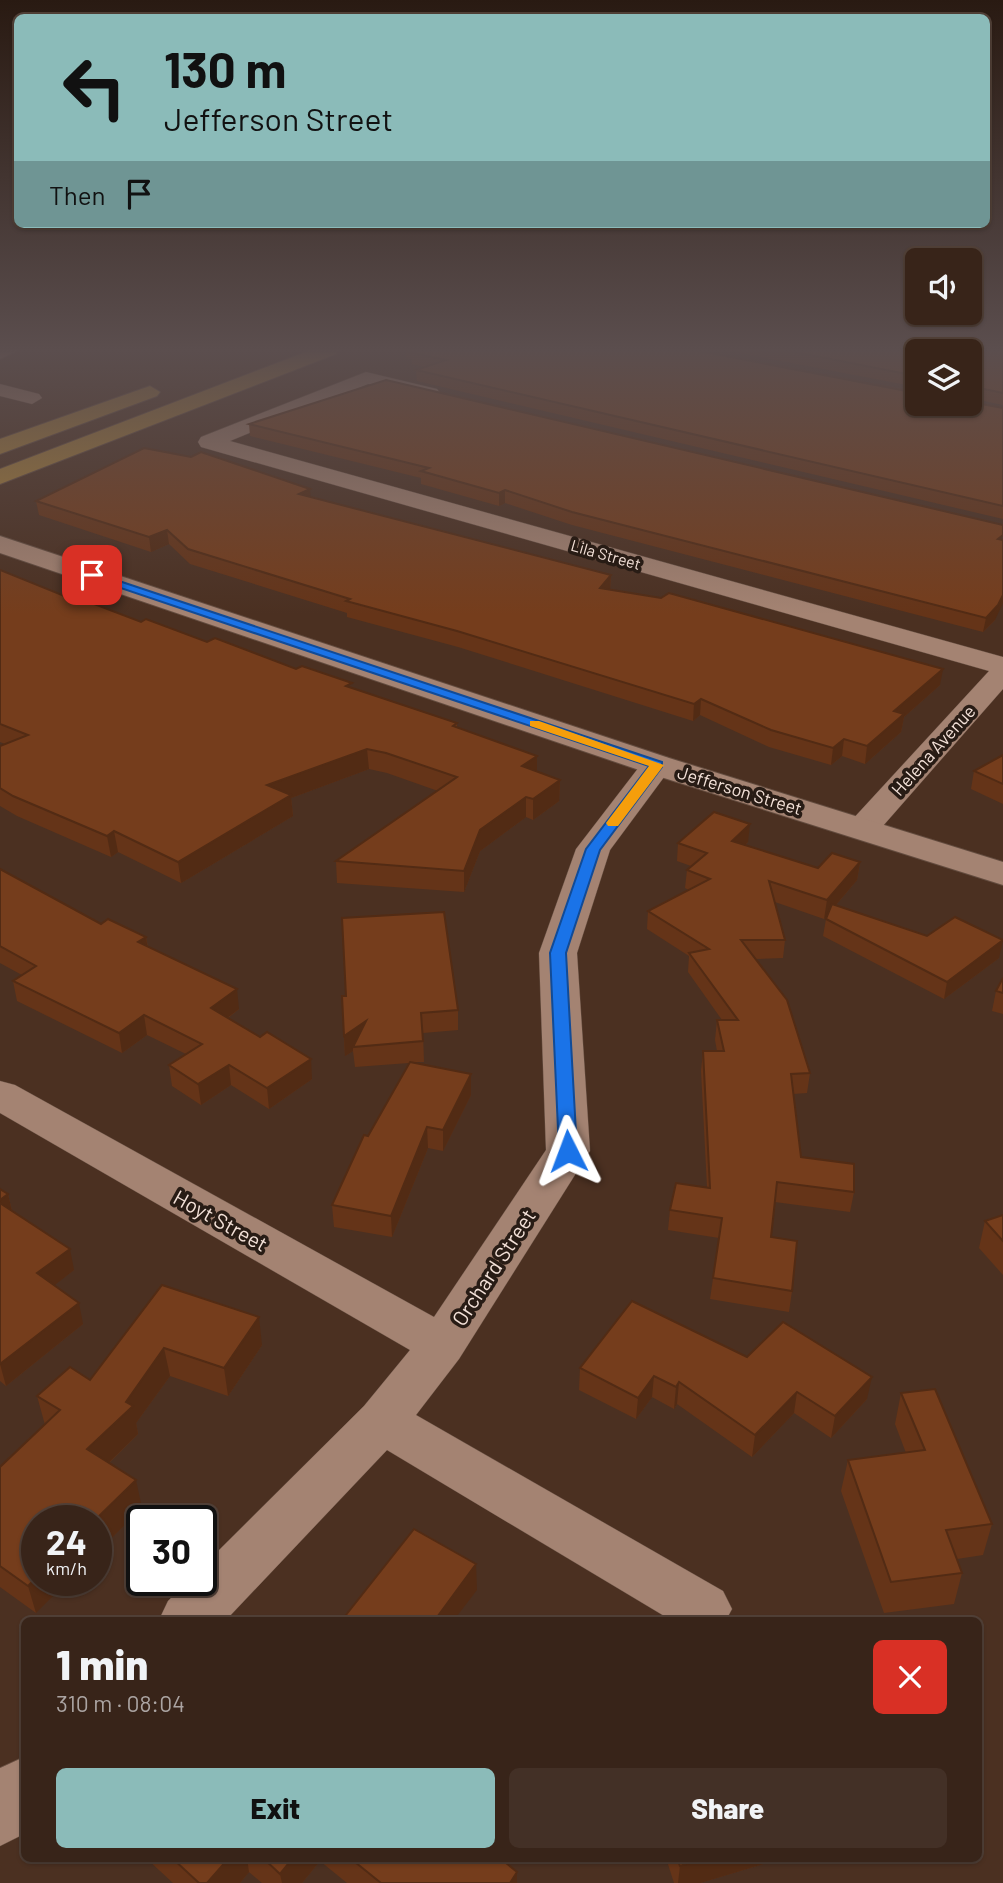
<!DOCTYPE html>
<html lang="en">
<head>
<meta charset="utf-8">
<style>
	body { margin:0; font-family:Barlow,sans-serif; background:#433026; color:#f1f3f6; height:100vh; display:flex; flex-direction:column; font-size:26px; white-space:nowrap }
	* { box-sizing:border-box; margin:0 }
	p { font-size:23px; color:#aba4a2 }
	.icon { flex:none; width:38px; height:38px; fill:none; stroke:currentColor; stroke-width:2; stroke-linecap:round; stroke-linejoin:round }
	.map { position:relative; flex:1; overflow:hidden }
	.details { position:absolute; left:21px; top:1617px; width:961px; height:245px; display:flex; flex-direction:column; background:#382419; border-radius:10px; box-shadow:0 2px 5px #0004,0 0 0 2px #524138 }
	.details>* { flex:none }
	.hud { position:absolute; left:14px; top:14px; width:976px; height:214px; border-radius:10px; box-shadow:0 2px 5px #0004,0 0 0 2px #524138; background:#8bbbb9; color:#111; overflow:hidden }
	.buttons { position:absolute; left:905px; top:248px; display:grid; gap:14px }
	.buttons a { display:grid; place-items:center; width:77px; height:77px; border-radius:10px; background:#382419; box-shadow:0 2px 5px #0004,0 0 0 2px #524138; font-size:35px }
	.speed { position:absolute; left:21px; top:1505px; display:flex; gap:14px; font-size:35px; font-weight:700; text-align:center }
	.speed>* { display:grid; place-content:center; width:91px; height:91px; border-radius:50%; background:#382419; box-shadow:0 2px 5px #0004,0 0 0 2px #524138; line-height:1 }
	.speed small { font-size:18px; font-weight:400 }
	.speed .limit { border:4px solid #111; border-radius:10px; background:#fff; color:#111 }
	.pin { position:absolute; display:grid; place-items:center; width:60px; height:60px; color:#fff; margin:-30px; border-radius:14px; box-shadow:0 4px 10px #0006 }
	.me { position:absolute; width:77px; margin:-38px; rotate:357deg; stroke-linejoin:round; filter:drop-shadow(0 0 5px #0008) }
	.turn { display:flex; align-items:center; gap:24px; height:147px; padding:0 35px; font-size:32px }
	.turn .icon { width:91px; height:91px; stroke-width:2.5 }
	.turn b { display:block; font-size:49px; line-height:60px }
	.then { display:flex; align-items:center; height:66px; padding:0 35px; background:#0003; gap:14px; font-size:26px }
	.round { display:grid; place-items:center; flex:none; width:74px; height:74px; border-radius:10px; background:#433026 }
	.summary { display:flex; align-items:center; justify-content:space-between; height:119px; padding:0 35px }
	h1 { font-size:42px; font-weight:800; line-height:52px }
	.primary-button { display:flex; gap:14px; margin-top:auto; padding:14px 35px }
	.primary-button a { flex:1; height:80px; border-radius:10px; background:#8bbbb9; color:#111; font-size:28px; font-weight:800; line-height:80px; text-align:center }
	.primary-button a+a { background:#433026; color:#f1f3f6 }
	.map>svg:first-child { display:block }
</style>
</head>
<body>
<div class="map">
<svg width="1003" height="1883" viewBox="0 0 1003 1883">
	<rect width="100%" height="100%" fill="#4b3021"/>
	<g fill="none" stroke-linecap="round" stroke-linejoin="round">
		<defs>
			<g id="minor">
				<path d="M366 372 437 389 440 393 430 399 368 384 230 441 1003 657V689L875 835 863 838 851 835 846 828 851 821 989 671 201 447 198 442 201 437Z"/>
				<path d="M0 384 39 394 42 398 32 404 0 396Z"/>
				<path d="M657 756 668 758 673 765 610 850 577 953 590 1151 459 1359 416 1415 723 1591 732 1609 726 1620H671L387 1450 226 1620H159L168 1601 189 1580H201V1568L364 1406 410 1350 0 1113V1081L15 1085 434 1317 546 1150 539 953 576 849 646 758Z"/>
				<path d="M24 1757V1834L0 1846V1768Z"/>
			</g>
			<path id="tertiary" d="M0 536 669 758 1003 862V885L645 772 0 553Z"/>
			<path id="secondary" d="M0 350H19L0 359Z"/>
			<g id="motorway">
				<path d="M311 350H339L336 354 0 484V469Z"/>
				<path d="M150 386 160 392 157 396 0 454V439Z"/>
			</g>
		</defs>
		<!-- minor casing -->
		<use href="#minor" stroke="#634c3f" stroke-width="1"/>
		<!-- tertiary casing -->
		<use href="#tertiary" stroke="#634c3f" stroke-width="2"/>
		<!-- secondary casing -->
		<use href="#secondary" stroke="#634c3f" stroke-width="2"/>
		<!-- motorway casing -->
		<use href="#motorway" stroke="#634c3f" stroke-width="2"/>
		<!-- minor -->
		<use href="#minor" fill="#a48372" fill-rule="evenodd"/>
		<!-- tertiary -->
		<use href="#tertiary" fill="#a48372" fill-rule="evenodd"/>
		<!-- secondary -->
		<use href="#secondary" fill="#a48372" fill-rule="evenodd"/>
		<!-- motorway -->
		<use href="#motorway" fill="#a67f39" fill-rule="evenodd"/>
	</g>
	<!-- wall -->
	<g fill="#653418">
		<path d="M406 350H694L1003 408V519L417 381 416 370 425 367 412 364V359L406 358Z"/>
		<path d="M725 350H1003V405L970 398V352H917V387Z"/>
		<path d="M386 380 995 620 983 632 572 525 505 503 499 506 421 484V478L250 436 249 424Z"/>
		<path d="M191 457 311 497 611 575 610 590 940 685 904 717 901 732 865 764 842 756 831 765 769 747 700 715 693 721 458 647 347 617V613L190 564 169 544 151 552 39 515 36 501Z"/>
		<path d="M0 570 84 604 296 669 457 723V728L537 756V772L560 780 559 801 533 820 526 817 480 851 464 892 337 883 336 861 438 791 387 773 369 769 291 798 293 816 181 883 118 852 111 857 17 816 0 806V746L5 744 0 742Z"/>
		<path d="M1003 755V804L971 789 974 771Z"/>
		<path d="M748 842 745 845 818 868 860 862 857 880 836 905 927 936 999 958 944 999 823 936 826 919 827 915 824 919 775 902 785 940 783 958 755 959 810 1073 807 1093 793 1094 801 1157 854 1192 850 1212 775 1202 771 1237 792 1291 789 1312 710 1299 719 1238 668 1230 670 1210 707 1187 701 1071 703 1051H717L715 1040 717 1020H722L688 972 689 956 647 929 648 911 689 890 685 888 687 870 691 866 677 861 678 843Z"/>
		<path d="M0 869 101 924 146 937 148 947 239 1009 228 1018 312 1079 269 1109 231 1085 201 1105 172 1086 169 1065 186 1054 147 1035 122 1053 17 1001 13 981 22 975 0 963Z"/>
		<path d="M1003 978V1014L992 1011 996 991Z"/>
		<path d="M342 996 458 1010V1030L423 1033 424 1062H413L471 1074V1095L443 1151 428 1148 392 1237 334 1227 332 1205 368 1136 409 1063 355 1067 353 1051 345 1056Z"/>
		<path d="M0 1189 8 1194 12 1211 74 1270 54 1285 83 1324 6 1386 0 1381Z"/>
		<path d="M1003 1215V1275L979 1248 985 1221Z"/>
		<path d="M162 1285 262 1345 228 1396 170 1376 136 1423 138 1434 109 1463 142 1508 96 1553V1521L36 1613 0 1587V1467L45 1425 37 1396 90 1380Z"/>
		<path d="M747 1357 867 1399 831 1438 794 1413 752 1457 677 1404 674 1409 652 1397 636 1419 579 1390 580 1368Z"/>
		<path d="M901 1393 992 1524 983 1555 957 1559 962 1573 954 1604 884 1613 841 1491 848 1460 906 1453 895 1424Z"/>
		<path d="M146 1858H500L517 1883H347L320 1861 302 1883H262L249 1872 240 1883H173Z"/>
		<path d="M666 1858H783L700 1883H674Z"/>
	</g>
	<!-- shaded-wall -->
	<g fill="#522b14">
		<path d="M310 489 311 503 299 494Z"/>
		<path d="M505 490V503L499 506V493Z"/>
		<path d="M167 530 169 544 151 552 149 537Z"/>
		<path d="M611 575 610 590 600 588Z"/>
		<path d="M1003 595V603L995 620 983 632 986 618Z"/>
		<path d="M943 669 940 685 904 717 901 732 865 764 867 746 894 711Z"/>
		<path d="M701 699 700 715 693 721 694 704Z"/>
		<path d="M844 739 842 756 831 765 833 748Z"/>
		<path d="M367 749 369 769 291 798 293 816 181 883 178 862 267 785Z"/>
		<path d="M537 756V776L522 766Z"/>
		<path d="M560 780 559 801 533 820V799Z"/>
		<path d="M526 797V817L480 851 464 892V871L480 830Z"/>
		<path d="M750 824 748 842 730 859 732 841Z"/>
		<path d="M114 831 118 852 111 857 107 836Z"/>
		<path d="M860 862 857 880 824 919 827 900Z"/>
		<path d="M146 937 149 956 138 942Z"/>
		<path d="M1003 940 999 958 944 999 947 982Z"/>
		<path d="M237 989 239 1009 214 1028 211 1008Z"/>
		<path d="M144 1015 147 1035 122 1053 119 1033Z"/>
		<path d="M366 1021 353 1047V1051L345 1056 344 1036Z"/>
		<path d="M311 1059 312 1079 269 1109 267 1088Z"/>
		<path d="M229 1065 231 1085 201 1105 198 1084Z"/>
		<path d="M471 1074V1095L443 1151V1130Z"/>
		<path d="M427 1127 428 1148 392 1237 391 1216Z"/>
		<path d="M8 1194 13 1216 0 1210V1200Z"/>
		<path d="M70 1249 74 1270 42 1295 37 1273Z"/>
		<path d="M79 1303 83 1324 6 1386 0 1364Z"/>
		<path d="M259 1317 262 1345 228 1396 224 1368Z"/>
		<path d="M164 1348 170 1376 136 1423 138 1434 94 1477 87 1449 126 1402Z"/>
		<path d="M654 1376 652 1397 636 1419 638 1398Z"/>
		<path d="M872 1377 867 1399 831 1438 835 1416Z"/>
		<path d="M679 1382 677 1404 674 1409 676 1387Z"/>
		<path d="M797 1392 794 1413 752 1457 755 1435Z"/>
		<path d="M136 1480 142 1508 96 1553V1521H94Z"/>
		<path d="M476 1564 477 1590 454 1620H438V1616Z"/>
		<path d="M37 1577V1580H69L36 1613 28 1586Z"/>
		<path d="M229 1858H247L249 1872 240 1883H207Z"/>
		<path d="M293 1858H319L320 1861 302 1883H282L280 1874Z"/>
		<path d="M704 1858H783L700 1883H678L680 1866Z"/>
		<path d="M517 1872V1883H510Z"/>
	</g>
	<!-- building -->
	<g fill="#753d1c" stroke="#522b14" stroke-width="2">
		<path d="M419 350H694L917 393V404H970V402L1003 408V506L416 370 446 360 412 353Z"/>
		<path d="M784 350H1003V393L970 386V389V352H917V376Z"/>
		<path d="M386 380 1003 525V535L998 539 1003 540V595L998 605 986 618 572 512 505 490 499 493 421 471 429 468 249 424Z"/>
		<path d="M144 448 191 457 201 452 310 489 299 494 611 575 600 588 661 598 669 593 943 669 894 711 904 714 867 746 844 739 833 748 771 730 701 699 694 704 457 631 346 601 350 599 188 549 167 530 149 537 36 501Z"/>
		<path d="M0 570 84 604 89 602 141 622 146 619 207 642 215 638 296 669 302 666 352 683 346 686 457 723 453 726 537 756 522 766 560 780 533 799 526 797 480 830 464 871 336 861 457 777 386 753 367 749 267 785 291 795 178 862 114 831 107 836 13 796 0 788V746L28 735 0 724Z"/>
		<path d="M1003 755V784L974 771Z"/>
		<path d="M714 812 750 824 732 841 818 868 832 853 860 862 827 900 769 881 785 940H741L787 1000 810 1073 791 1074 801 1157 854 1164V1192L777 1182 771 1237 797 1241 792 1291 713 1278 722 1218 670 1210 676 1183 710 1188 703 1051H724L717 1020H738L689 953 709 949 648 911 710 879 687 870 707 853 678 843Z"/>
		<path d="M0 869 101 924 108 919 146 937 138 942 237 989 211 1008 260 1037 267 1032 311 1059 267 1088 229 1065 198 1084 169 1065 202 1044 144 1015 119 1033 13 981 36 966 0 946Z"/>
		<path d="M832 904 927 936 955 917 1003 940 947 982 826 919Z"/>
		<path d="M444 912 458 1010 421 1013 423 1041 353 1047 366 1021 344 1036 342 996H346L342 918Z"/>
		<path d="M1003 978V993L996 991Z"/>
		<path d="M410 1062 471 1074 443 1130 427 1127 391 1216 332 1205 364 1135 368 1136Z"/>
		<path d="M0 1189 8 1194 0 1200Z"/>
		<path d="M0 1203 70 1249 37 1273 79 1303 0 1364Z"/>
		<path d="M1003 1215V1241L985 1221Z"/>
		<path d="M162 1285 259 1317 224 1368 164 1348 126 1402 133 1406 87 1449 136 1480 94 1521H37V1577L28 1586 0 1566V1467L60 1410 37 1396 70 1367 90 1380Z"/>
		<path d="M632 1301 747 1357 783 1322 872 1377 835 1416 797 1392 755 1435 679 1382 676 1387 654 1376 638 1398 580 1368Z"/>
		<path d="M935 1389 992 1524 946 1530 962 1573 891 1582 848 1460 925 1450 901 1393Z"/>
		<path d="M414 1529 476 1564 438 1616 446 1620H342Z"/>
		<path d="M172 1858H229L207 1883H199Z"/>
		<path d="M263 1858H293L280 1874Z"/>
		<path d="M350 1858H500L517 1872 510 1883H381Z"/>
		<path d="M677 1858H704L680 1866Z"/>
	</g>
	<!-- sky -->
	<linearGradient id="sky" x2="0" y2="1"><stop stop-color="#291a12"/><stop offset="0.57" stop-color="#5b4e4e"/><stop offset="1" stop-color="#5b4e4e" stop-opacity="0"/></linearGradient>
	<rect width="1003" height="614" fill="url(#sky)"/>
	<!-- route -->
	<path fill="#1a73e8" stroke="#114b97" stroke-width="2" d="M92 572 662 762V767L600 850 566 953 577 1151 575 1156 568 1158 559 1151 550 953 586 849 649 766 88 577 86 575Z"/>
	<!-- slow -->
	<path fill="#f59e0b" d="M530 721H539L664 765 618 826H608L606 823 649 766 530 726Z"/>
	<g text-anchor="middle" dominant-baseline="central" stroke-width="7" stroke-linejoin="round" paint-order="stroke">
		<!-- far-street labels -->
		<g font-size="16" fill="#f4e2d9" stroke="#281c15">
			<text transform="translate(606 554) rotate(16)">Lila Street</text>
		</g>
		<!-- street labels -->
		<g font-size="18" fill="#f4e2d9" stroke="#281c15">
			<text transform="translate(933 750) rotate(-48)">Helena Avenue</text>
			<text transform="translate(740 790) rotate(17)">Jefferson Street</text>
		</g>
		<!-- near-street labels -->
		<g font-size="21" fill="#f4e2d9" stroke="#281c15">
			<text transform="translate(221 1220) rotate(29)">Hoyt Street</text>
			<text transform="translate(493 1267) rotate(-57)">Orchard Street</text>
		</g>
	</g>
</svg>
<div class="buttons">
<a><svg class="icon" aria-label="sound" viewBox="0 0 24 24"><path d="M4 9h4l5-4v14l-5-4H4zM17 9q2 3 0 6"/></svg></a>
<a><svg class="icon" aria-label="layers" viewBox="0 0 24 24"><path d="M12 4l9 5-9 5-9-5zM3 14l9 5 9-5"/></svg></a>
</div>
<div class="speed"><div>24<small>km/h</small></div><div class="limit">30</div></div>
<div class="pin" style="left:92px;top:575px;background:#d93025"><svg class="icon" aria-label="arrive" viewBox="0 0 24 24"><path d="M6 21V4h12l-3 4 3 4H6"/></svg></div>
<svg class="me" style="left:568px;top:1151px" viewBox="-20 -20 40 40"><path d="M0-17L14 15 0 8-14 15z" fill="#1a73e8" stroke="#fff" stroke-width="4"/></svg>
<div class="hud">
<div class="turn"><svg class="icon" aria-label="left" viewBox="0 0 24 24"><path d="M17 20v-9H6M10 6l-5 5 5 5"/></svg><div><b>130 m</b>Jefferson Street</div></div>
<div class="then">Then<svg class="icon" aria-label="arrive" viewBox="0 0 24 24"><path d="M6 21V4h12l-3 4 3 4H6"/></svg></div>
</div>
<section class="details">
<div class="summary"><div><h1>1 min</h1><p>310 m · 08:04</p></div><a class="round" style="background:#d93025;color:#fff"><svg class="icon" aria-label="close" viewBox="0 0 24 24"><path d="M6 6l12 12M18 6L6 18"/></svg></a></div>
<div class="primary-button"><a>Exit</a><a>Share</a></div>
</section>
</div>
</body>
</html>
